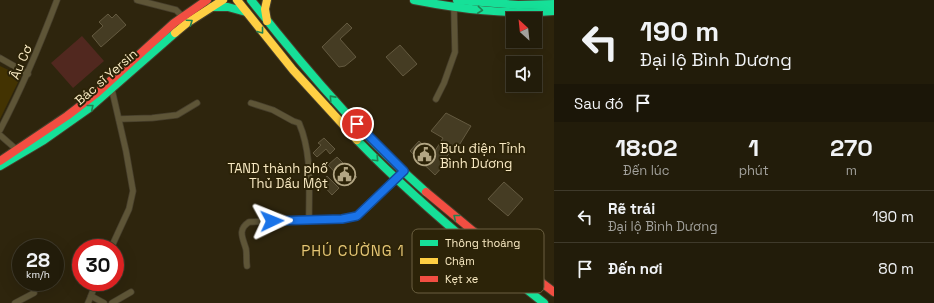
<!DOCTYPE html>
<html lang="vi">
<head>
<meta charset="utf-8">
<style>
	body { margin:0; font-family:"Space Grotesk",sans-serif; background:#2a2513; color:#f1f3f6; height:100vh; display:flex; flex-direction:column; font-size:15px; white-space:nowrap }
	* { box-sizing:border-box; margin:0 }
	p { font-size:13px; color:#a2a19c }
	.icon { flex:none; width:22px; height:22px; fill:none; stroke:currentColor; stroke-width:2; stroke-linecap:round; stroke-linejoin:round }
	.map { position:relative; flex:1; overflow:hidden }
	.drawer { display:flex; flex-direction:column; background:#221c0a; width:380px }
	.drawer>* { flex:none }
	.guide { background:#221c0a; color:#f1f3f6; overflow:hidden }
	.needle { width:26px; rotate:333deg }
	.fabs { position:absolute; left:506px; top:12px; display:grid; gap:8px }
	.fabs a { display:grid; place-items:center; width:36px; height:36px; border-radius:0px; background:#221c0a; box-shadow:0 4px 16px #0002,0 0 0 1px #3f3a2b; font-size:20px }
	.speed { position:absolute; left:12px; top:239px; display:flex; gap:8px; font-size:20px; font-weight:700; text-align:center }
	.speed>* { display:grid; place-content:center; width:52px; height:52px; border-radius:50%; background:#221c0a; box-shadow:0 4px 16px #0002,0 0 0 1px #3f3a2b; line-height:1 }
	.speed small { font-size:10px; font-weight:400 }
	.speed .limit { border:6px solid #d22; background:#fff; color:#111 }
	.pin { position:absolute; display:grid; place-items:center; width:34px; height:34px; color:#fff; margin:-17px; border:2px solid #fff; border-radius:50%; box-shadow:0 1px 4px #0007 }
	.me { position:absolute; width:44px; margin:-22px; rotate:88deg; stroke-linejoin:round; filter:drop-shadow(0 0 3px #0008) }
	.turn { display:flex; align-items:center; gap:14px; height:84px; padding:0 20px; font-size:18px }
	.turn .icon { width:52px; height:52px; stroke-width:2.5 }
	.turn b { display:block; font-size:28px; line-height:34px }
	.then { display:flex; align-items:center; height:38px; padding:0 20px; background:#0003; gap:8px; font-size:15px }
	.eta { display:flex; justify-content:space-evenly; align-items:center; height:68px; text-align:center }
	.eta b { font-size:24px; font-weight:800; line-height:28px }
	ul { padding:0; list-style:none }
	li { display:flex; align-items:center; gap:12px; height:52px; padding:0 20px; border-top:1px solid #3f3a2b }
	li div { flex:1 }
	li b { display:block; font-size:15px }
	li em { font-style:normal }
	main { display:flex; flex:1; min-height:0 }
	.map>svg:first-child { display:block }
</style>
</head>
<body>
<main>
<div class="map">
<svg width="554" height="303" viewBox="0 0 554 303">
	<rect width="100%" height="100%" fill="#2e250d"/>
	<!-- built -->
	<path fill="#433302" d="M0 66 21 76 0 119Z"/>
	<!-- green -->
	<path fill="#51281f" d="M82 36 104 61 73 88 51 63Z"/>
	<!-- building -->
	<g fill="#453c23" stroke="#645a40">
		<path d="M108 14 112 18 116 14 126 25 101 47 92 36 103 26 99 22Z"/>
		<path d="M347 23 352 28 340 39 356 57 345 66 339 67 322 47Z"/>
		<path d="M400 45 417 64 403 76 386 57Z"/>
		<path d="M446 113 471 126 458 147 455 145 442 163 444 165 435 175 410 151 419 141 433 154 443 138 431 131Z"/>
		<path d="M324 138 335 149 330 154 326 149 317 157 313 153 321 145 318 143Z"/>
		<path d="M337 157 357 177 348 186 328 165Z"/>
		<path d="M327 176 339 188 332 195 321 183Z"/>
		<path d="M504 182 523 199 508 216 488 199Z"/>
	</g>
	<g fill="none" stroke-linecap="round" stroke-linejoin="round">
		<defs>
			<g id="street">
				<path d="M137 0 176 10 183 17"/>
				<path d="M0 58 28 74"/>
				<path d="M436 99 444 83 455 52 454 8"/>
				<path d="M251 103 273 110 293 121 299 123C312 153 309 187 309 219"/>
				<path d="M119 119 152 118 177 115 197 103"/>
				<path d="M0 130C22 88 40 45 57 0"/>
				<path d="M0 135 17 150"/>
				<path d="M111 248 129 209 133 191 126 151 112 90"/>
				<path d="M247 266C246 260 247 254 246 249 243 238 237 230 249 222L342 219C347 219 352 219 357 216 368 210 386 189 396 179"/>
				<path d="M96 282 91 296 104 303"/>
				<path d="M15 303 34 293"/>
				<path d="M88 303 91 296"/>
				<path d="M112 303 131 292"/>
			</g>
			<g id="fast">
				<path d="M251 0C304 68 361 135 426 192"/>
				<path d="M414 0C461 9 507 15 554 11"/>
				<path d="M457 0 518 5 554 4"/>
				<path d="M212 7H228L246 12"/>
				<path d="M357 140C415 200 478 252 544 303"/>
				<path d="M0 166 44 140 88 109 175 33"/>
			</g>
			<g id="slow">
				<path d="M237 0 293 70 357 140"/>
				<path d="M267 0 265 9 267 21"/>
				<path d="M175 33 187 23 223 0"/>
			</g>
			<g id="jam">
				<path d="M0 161 67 116 97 93 174 23 207 0"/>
				<path d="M426 192 473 231 554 292"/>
			</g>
		</defs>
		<!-- street casing -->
		<use href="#street" stroke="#473f2c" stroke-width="7"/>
		<!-- fast casing -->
		<use href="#fast" stroke="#473f2c" stroke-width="10"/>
		<!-- slow casing -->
		<use href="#slow" stroke="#473f2c" stroke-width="10"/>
		<!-- jam casing -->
		<use href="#jam" stroke="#473f2c" stroke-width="10"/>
		<!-- street -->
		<use href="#street" stroke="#5e5537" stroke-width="5.5"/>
		<!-- fast -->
		<use href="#fast" stroke="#16e098" stroke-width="8"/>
		<!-- slow -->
		<use href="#slow" stroke="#ffcf43" stroke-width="8"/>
		<!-- jam -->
		<use href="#jam" stroke="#f24e42" stroke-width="8"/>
	</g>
	<!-- one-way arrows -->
	<defs><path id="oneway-chevron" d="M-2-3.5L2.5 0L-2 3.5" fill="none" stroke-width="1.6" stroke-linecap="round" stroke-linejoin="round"/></defs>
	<g stroke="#218250">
		<use href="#oneway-chevron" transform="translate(480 10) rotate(6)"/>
		<use href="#oneway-chevron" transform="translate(190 22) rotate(-35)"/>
		<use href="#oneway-chevron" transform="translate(261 31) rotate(52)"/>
		<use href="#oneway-chevron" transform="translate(332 98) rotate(-132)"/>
		<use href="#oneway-chevron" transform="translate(91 107) rotate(-39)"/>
		<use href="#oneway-chevron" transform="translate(376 159) rotate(46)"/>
		<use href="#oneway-chevron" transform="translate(456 217) rotate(-141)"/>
	</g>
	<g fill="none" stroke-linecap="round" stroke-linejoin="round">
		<defs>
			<path id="route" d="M272 221 342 219 357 216 404 171 357 124"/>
		</defs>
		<!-- route casing -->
		<use href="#route" stroke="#114b97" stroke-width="10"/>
		<!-- route -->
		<use href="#route" stroke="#1a73e8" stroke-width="7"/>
	</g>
	<!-- icons -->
	<defs>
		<symbol id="civic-ring" viewBox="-11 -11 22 22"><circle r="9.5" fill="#2c2308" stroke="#b2a583" stroke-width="1.5"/><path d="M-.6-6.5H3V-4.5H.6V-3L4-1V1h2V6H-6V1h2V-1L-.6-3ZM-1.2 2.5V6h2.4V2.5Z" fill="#b2a583"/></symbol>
	</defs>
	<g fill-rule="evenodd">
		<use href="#civic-ring" x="412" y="142" width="25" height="25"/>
		<use href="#civic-ring" x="332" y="162" width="25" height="25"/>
	</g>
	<g text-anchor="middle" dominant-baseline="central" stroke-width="4" stroke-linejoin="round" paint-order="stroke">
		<!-- street labels -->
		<g font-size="13" fill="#f9eac3" stroke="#2c2308">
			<text transform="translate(21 62) rotate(-67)">Âu Cơ</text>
			<text transform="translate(106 77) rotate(-41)">Bác sĩ Yersin</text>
		</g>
		<!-- poi labels -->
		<g font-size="13" fill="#f9eac3" stroke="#2c2308" text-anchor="start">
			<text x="440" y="148">Bưu điện Tỉnh<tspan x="440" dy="15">Bình Dương</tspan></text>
			<text x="328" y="168" text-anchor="end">TAND thành phố<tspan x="328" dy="15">Thủ Dầu Một</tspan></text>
		</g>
		<!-- quarter labels -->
		<g font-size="15" letter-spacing="1" fill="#e5c674" stroke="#2c2308">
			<text x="353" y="250">PHÚ CƯỜNG 1</text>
		</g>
	</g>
	<!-- legend -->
	<rect x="412" y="229" width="132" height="64" rx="6" fill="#2c2308" stroke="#6a5f40" stroke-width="1"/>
	<rect x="420" y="240" width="18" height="6" fill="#16e098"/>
	<rect x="420" y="258" width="18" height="6" fill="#ffcf43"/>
	<rect x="420" y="276" width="18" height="6" fill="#f24e42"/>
	<g font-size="11" fill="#f9eac3">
		<text x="445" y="247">Thông thoáng</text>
		<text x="445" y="265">Chậm</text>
		<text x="445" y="283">Kẹt xe</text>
	</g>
</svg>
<div class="fabs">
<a><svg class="needle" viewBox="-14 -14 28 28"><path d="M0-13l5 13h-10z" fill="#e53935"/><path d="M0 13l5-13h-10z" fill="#a2a19c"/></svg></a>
<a><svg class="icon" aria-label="sound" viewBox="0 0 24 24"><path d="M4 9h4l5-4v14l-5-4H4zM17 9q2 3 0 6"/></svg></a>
</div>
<div class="speed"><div>28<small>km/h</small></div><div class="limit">30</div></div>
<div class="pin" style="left:357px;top:124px;background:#d93025"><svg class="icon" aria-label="arrive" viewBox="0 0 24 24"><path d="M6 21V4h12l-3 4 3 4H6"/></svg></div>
<svg class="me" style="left:272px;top:221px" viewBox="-20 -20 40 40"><path d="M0-17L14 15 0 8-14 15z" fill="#1a73e8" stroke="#fff" stroke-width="4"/></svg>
</div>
<section class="drawer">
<div class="guide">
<div class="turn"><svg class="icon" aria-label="left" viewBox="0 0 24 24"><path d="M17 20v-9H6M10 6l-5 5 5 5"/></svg><div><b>190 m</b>Đại lộ Bình Dương</div></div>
<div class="then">Sau đó<svg class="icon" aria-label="arrive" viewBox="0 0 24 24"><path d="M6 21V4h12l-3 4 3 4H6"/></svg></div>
</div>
<div class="eta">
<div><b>18:02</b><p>Đến lúc</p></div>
<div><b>1</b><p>phút</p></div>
<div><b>270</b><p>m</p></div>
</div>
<ul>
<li><svg class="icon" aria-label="left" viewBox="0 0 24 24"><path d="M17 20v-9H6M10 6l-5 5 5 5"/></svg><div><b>Rẽ trái</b><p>Đại lộ Bình Dương</p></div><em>190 m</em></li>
<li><svg class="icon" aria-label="arrive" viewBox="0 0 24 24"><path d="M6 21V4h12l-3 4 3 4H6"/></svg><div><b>Đến nơi</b></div><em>80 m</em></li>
</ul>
</section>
</main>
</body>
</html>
